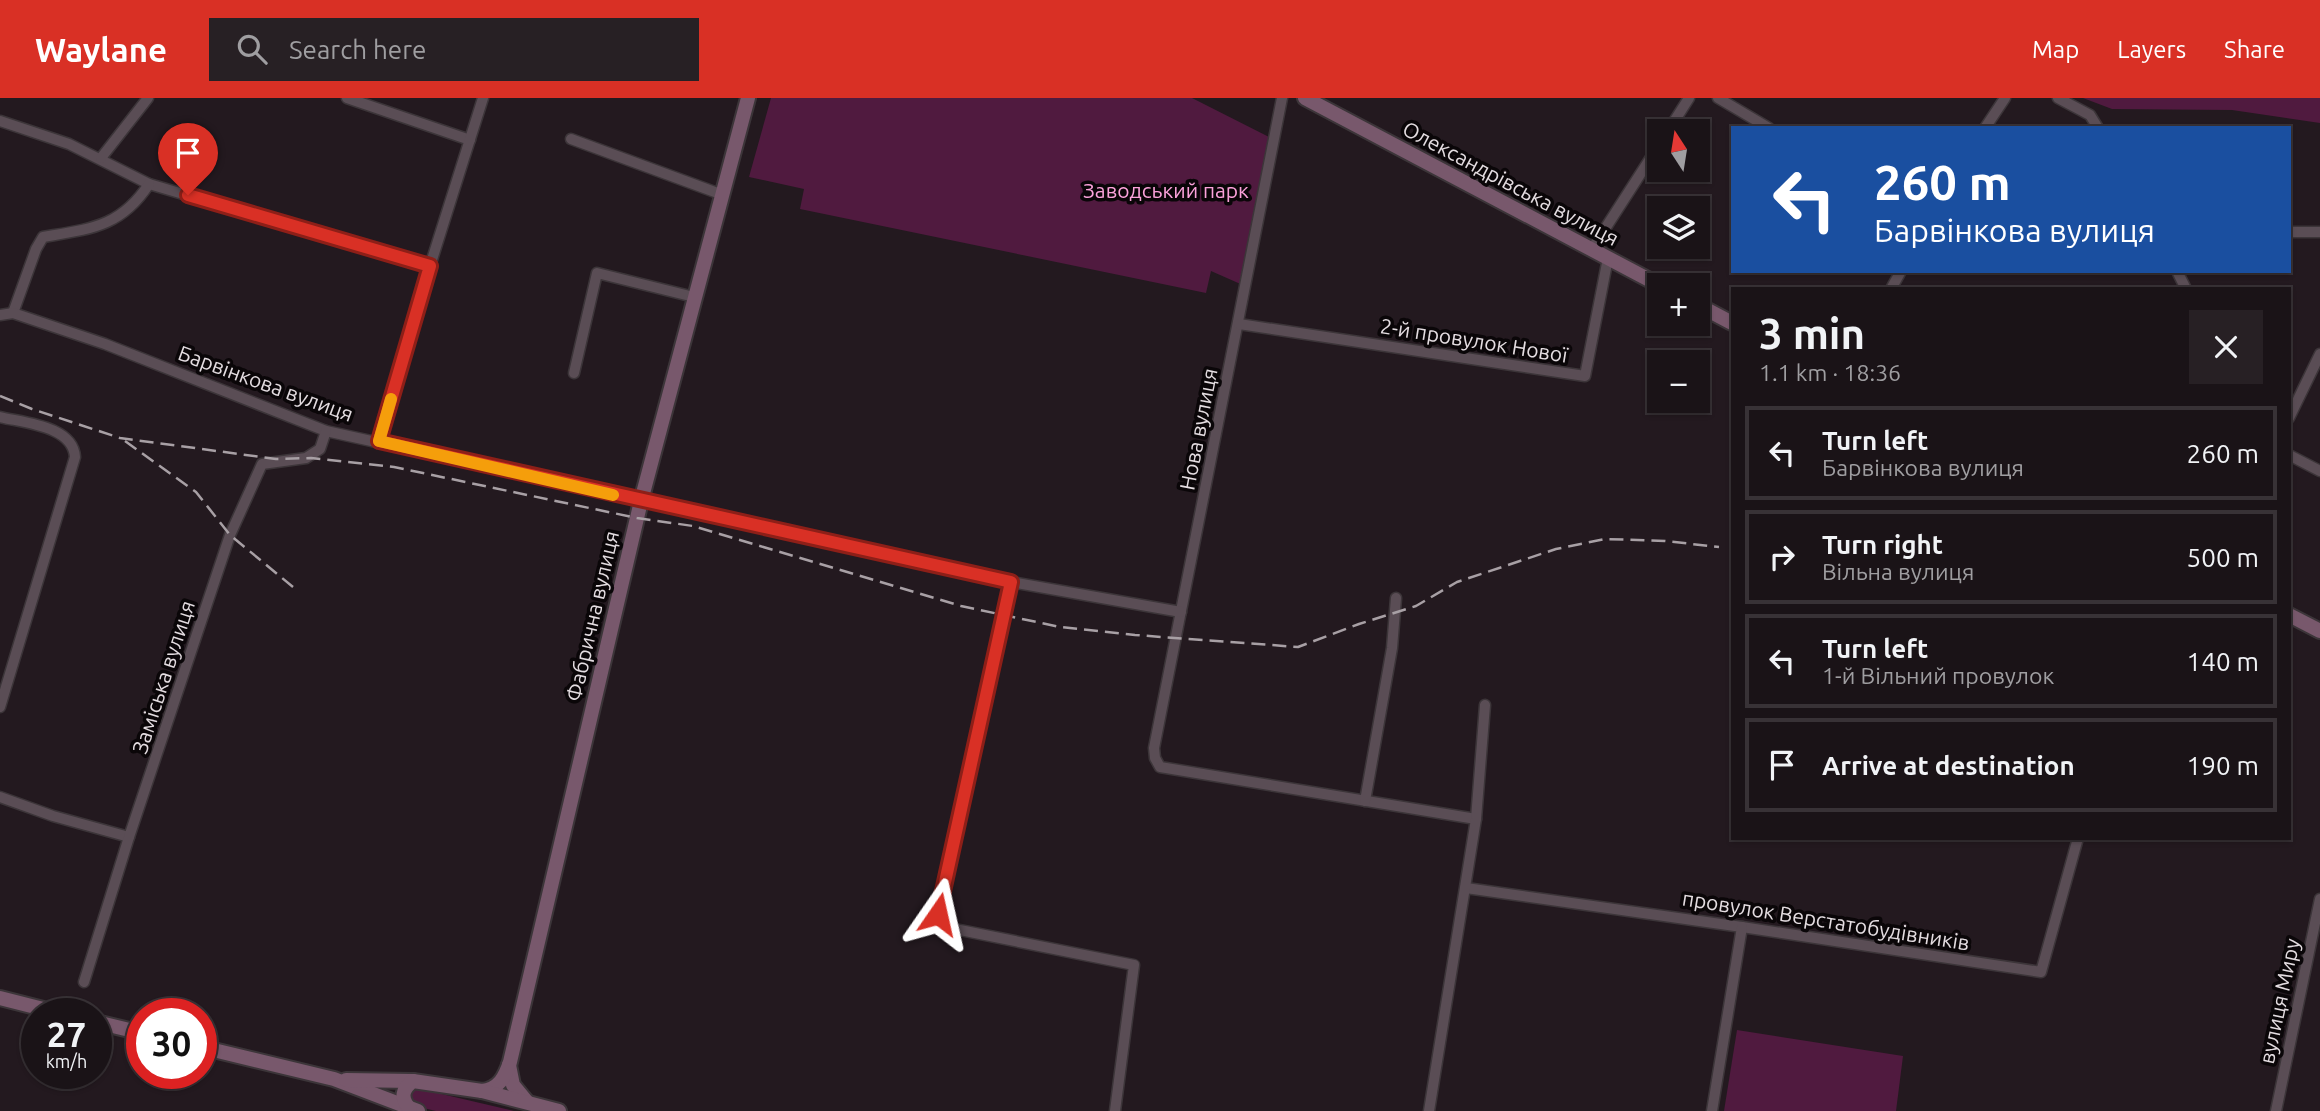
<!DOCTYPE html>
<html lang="en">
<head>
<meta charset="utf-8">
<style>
	body { margin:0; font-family:Ubuntu,sans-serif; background:#272024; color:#f1f3f6; height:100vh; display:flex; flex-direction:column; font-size:26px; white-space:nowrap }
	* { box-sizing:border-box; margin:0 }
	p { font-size:23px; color:#9f9ea1 }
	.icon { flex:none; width:38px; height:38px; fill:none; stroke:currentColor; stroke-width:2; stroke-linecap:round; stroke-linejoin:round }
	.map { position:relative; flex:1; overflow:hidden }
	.side { position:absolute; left:1731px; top:189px; width:560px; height:553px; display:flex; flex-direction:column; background:#1a1317; border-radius:0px; box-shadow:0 2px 5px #0004,0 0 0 2px #383236 }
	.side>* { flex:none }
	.hud { position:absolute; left:1731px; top:28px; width:560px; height:147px; border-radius:0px; box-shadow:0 2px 5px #0004,0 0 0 2px #383236; background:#1a4fa0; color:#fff; overflow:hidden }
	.needle { width:46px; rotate:348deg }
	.tools { position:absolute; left:1647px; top:21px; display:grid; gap:14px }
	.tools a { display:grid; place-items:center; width:63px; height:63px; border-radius:0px; background:#1a1317; box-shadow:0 2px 5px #0004,0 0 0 2px #383236; font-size:35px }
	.speed { position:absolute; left:21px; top:900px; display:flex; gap:14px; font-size:35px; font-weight:700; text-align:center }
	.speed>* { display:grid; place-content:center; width:91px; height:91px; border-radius:50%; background:#1a1317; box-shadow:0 2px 5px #0004,0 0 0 2px #383236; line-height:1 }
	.speed small { font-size:18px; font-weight:400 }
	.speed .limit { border:10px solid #d22; background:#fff; color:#111 }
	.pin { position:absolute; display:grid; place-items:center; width:60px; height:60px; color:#fff; margin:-72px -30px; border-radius:50% 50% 50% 0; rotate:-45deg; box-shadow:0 0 7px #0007 }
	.pin .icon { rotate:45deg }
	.me { position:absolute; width:77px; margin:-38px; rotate:11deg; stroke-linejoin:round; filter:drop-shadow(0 0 5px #0008) }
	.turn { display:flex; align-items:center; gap:24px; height:147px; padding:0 28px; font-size:32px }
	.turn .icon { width:91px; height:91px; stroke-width:2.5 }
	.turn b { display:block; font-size:49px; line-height:60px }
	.round { display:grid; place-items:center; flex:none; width:74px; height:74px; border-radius:0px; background:#272024 }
	.summary { display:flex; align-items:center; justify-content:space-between; height:119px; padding:0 28px }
	h1 { font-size:42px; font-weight:700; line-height:52px }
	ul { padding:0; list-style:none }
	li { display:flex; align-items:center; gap:21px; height:94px; margin:0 14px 10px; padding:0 14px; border:4px solid #383236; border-radius:0px }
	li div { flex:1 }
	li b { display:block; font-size:26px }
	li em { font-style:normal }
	header { display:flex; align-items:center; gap:42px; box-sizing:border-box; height:98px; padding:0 35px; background:#d93025; color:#fff }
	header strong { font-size:33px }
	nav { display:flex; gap:38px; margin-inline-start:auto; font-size:24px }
	.search { width:490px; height:63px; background:#272024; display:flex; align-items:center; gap:18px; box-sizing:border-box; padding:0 24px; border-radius:0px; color:#9f9ea1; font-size:26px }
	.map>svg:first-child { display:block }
</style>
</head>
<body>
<header>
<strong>Waylane</strong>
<div class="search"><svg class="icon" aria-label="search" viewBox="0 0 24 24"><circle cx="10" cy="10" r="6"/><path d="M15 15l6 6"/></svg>Search here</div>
<nav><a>Map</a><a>Layers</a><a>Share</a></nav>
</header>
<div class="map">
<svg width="2320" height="1013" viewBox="0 0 2320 1013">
	<rect width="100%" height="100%" fill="#23191f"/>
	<!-- green -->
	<g fill="#501a3f">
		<path d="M771 0H1192L1273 41 1245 188 1211 173 1206 195 800 111 804 91 749 79Z"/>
		<path d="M2083 0H2320V25L2232 12 2112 11Z"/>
		<path d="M1737 932 1903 958 1896 1013H1724Z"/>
		<path d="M416 990 514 1013H436L410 1007 406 997Z"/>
	</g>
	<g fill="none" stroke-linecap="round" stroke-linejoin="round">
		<defs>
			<g id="street">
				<path d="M347 0 470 42"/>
				<path d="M1282 0 1154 650 1155 660 1160 669 1476 721"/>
				<path d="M1718 0 1769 30"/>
				<path d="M2058 0 2090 17 2098 30"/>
				<path d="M0 23 69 46 149 86 430 168"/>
				<path d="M1985 30 2005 0"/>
				<path d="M1668 33 1689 0"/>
				<path d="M571 41 723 97"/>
				<path d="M101 60 148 0"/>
				<path d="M2289 134H2320"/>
				<path d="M1592 151 1659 47"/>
				<path d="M2177 173 2186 191"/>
				<path d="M1891 191 1901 173"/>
				<path d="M13 215 36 151 43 139C90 131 121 129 149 86"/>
				<path d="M0 217 13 215 105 246 326 333 1011 484 1181 514"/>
				<path d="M1239 226 1585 278 1608 160"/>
				<path d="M574 275 597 175 694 199"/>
				<path d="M0 319C25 325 73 328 75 359L0 609"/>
				<path d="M2289 320 2320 256"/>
				<path d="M379 343 430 168 483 0"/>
				<path d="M2289 357 2320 373"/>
				<path d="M1011 484 940 801 938 821 945 829 1134 867 1115 1013"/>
				<path d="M0 699 53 718 129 739"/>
				<path d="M1365 703 1392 550 1396 500"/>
				<path d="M1466 790 1742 829 2041 874 2078 740"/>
				<path d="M84 884 129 739 230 437 262 366 306 360 320 351 326 333"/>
				<path d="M1429 1013 1476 721 1485 607"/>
				<path d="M1712 1013 1742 829"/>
				<path d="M2276 1013 2320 801"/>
			</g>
			<g id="secondary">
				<path d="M1305 0 1659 187"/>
				<path d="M1698 207 1732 225"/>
				<path d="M2289 517 2320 533"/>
				<path d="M0 900 59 915"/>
				<path d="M96 924 142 935"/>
				<path d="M201 949 334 981 418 1013"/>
				<path d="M509 967 513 987 527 1004"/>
				<path d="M346 982 413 983"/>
				<path d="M482 993C499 991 505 979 510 964L641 403 748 0"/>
				<path d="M410 1011C400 1000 402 991 413 983L482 993 559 1013"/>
			</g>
		</defs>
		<!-- street casing -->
		<use href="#street" stroke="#3c3539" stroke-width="13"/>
		<!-- secondary casing -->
		<use href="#secondary" stroke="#3c3539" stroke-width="18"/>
		<!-- street -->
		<use href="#street" stroke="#5a4d55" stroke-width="10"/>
		<!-- secondary -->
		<use href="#secondary" stroke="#78586c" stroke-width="14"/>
		<!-- rail -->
		<g stroke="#a8a0a5" stroke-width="2.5" stroke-dasharray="14 7" stroke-linecap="butt">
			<path d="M0 298 32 311 120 340 276 361 311 360 394 369 637 420 693 428 961 508 1060 529 1135 537 1298 549 1359 526 1416 508 1457 484 1556 451 1605 441 1665 443 1719 449"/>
			<path d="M125 343 196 394 230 437 293 489"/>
		</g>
	</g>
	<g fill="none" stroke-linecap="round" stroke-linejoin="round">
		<defs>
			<path id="route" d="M188 97 430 168 379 343 1011 484 938 816"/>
		</defs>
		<!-- route casing -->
		<use href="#route" stroke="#8d1f18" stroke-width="18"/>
		<!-- route -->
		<use href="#route" stroke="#d93025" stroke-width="12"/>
		<!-- slow -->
		<path stroke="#f59e0b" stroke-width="12" d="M391 301 379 343 613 397"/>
	</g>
	<g text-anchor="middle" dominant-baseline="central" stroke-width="7" stroke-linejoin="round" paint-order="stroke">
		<!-- street labels -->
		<g font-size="21" fill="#e4dde1" stroke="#0a0608">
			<text transform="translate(1511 85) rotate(28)">Олександрівська вулиця</text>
			<text transform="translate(1474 242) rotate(9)">2-й провулок Нової</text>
			<text transform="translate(266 285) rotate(20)">Барвінкова вулиця</text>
			<text transform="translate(1198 331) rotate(-79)">Нова вулиця</text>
			<text transform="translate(592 518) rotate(-77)">Фабрична вулиця</text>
			<text transform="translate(163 579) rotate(-72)">Заміська вулиця</text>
			<text transform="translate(1826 822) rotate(9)">провулок Верстатобудівників</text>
			<text transform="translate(2279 903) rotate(-78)">вулиця Миру</text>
		</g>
		<!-- park labels -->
		<g font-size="21" fill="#fca2db" stroke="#0a0608">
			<text x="1166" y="92">Заводський парк</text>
		</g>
	</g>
</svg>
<div class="tools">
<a><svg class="needle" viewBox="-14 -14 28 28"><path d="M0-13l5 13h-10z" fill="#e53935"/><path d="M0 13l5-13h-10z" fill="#9f9ea1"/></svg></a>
<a><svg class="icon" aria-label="layers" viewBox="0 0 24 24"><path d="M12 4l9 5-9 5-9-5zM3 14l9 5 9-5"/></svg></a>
<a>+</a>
<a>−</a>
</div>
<div class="speed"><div>27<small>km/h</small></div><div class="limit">30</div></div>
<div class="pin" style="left:188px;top:97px;background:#d93025"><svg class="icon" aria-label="arrive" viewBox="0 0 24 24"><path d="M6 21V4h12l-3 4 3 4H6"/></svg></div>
<svg class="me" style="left:938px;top:816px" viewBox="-20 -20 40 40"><path d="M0-17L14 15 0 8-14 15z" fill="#d93025" stroke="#fff" stroke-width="4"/></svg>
<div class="hud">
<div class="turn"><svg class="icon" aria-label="left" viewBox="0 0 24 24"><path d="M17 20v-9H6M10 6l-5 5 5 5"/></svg><div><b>260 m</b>Барвінкова вулиця</div></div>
</div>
<section class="side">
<div class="summary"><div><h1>3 min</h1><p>1.1 km · 18:36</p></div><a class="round"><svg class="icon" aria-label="close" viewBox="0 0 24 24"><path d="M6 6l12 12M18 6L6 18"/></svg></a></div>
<ul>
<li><svg class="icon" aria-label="left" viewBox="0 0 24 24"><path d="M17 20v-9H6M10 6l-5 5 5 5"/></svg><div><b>Turn left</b><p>Барвінкова вулиця</p></div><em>260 m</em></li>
<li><svg class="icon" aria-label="right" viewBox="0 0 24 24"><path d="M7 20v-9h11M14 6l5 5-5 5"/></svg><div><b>Turn right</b><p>Вільна вулиця</p></div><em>500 m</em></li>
<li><svg class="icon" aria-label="left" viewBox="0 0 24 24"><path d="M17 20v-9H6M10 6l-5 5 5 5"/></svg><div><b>Turn left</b><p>1-й Вільний провулок</p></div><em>140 m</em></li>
<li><svg class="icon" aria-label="arrive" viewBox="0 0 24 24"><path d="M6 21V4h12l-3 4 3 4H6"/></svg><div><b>Arrive at destination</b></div><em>190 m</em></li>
</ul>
</section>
</div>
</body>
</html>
